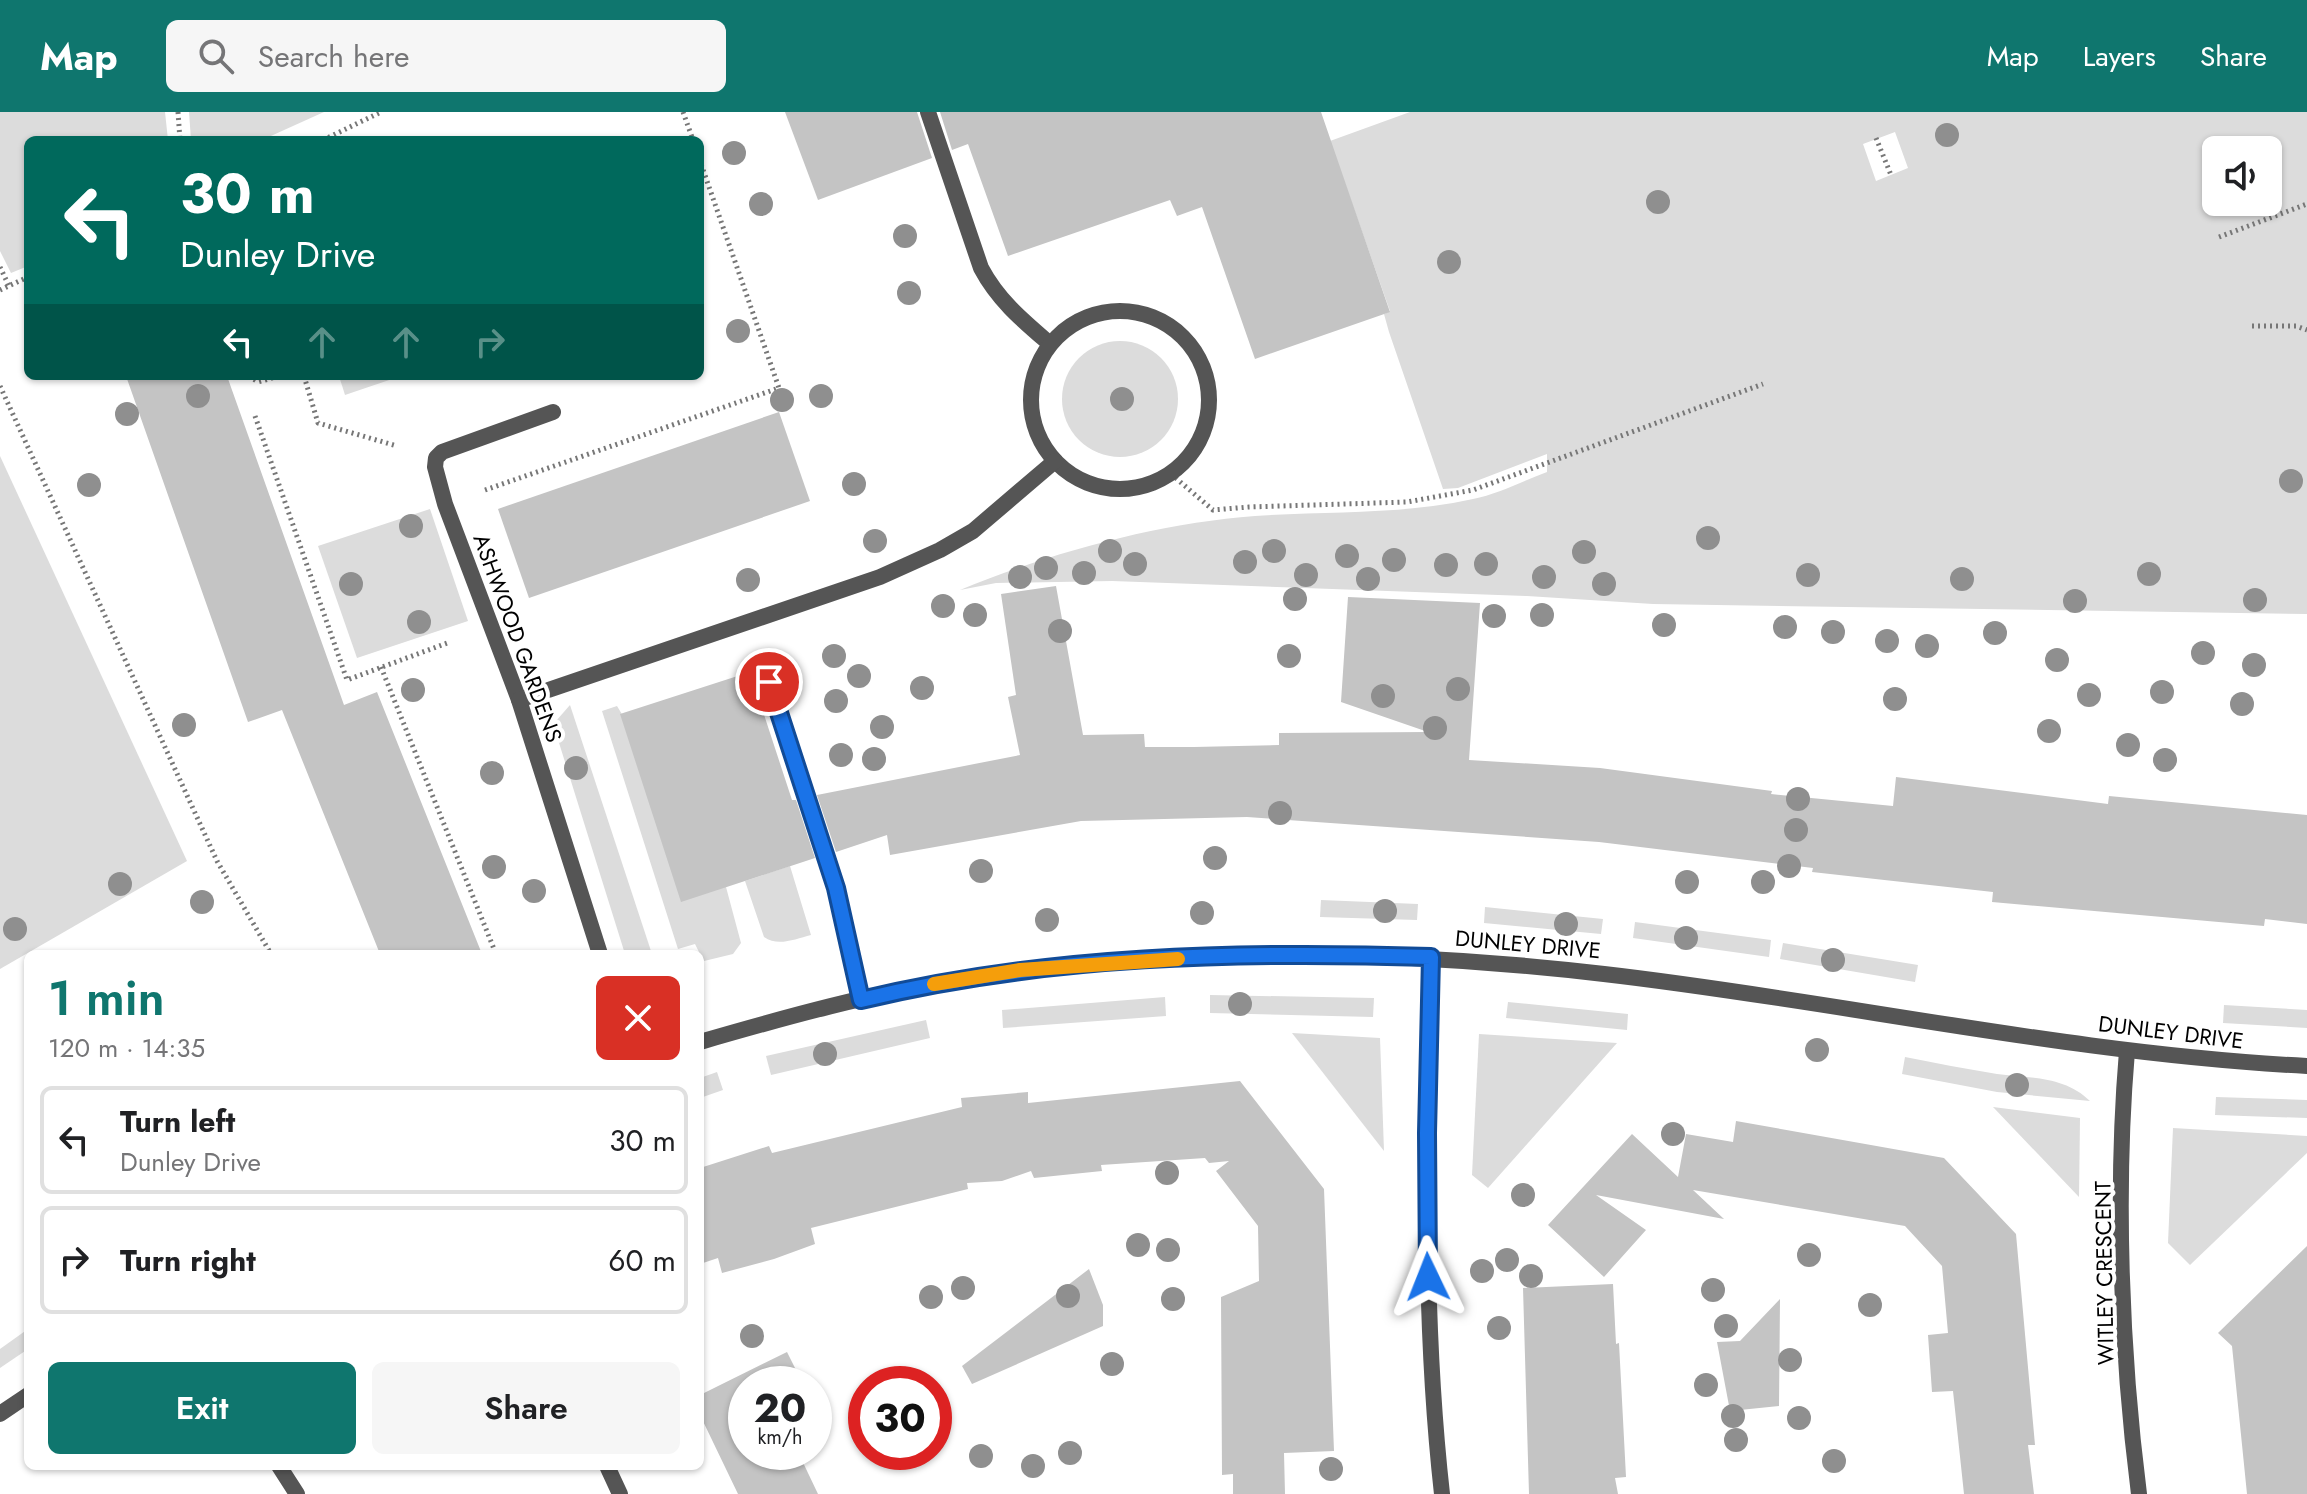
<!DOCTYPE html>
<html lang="en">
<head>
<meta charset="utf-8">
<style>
	body { margin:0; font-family:Jost,sans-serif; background:#f6f6f6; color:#202124; height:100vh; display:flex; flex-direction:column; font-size:30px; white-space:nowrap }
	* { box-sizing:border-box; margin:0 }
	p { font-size:26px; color:#757577 }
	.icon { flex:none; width:44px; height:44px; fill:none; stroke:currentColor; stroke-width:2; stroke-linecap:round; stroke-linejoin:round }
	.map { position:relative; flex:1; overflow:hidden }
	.panel { position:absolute; left:24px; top:838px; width:680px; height:520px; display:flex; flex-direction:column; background:#fff; border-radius:12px; box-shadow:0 2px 6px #0004 }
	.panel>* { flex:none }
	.hud { position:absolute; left:24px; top:24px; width:680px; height:244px; border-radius:12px; box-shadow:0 2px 6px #0004; background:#00695c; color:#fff; overflow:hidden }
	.controls { position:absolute; left:2202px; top:24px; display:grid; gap:16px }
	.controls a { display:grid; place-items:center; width:80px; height:80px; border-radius:12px; background:#fff; box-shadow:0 2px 6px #0004; font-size:40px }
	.speed { position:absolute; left:728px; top:1254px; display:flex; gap:16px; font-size:40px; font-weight:700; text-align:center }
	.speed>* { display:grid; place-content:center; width:104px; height:104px; border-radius:50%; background:#fff; box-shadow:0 2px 6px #0004; line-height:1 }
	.speed small { font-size:20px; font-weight:400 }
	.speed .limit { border:12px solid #d22; background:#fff; color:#111 }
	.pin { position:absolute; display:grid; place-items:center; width:68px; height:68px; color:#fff; margin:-34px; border:4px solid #fff; border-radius:50%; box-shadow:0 2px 8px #0007 }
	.me { position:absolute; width:88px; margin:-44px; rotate:358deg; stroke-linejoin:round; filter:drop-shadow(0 0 6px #0008) }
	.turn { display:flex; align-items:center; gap:28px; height:168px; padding:0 24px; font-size:36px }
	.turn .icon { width:104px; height:104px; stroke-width:2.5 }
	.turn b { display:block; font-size:56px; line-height:68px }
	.lanes { display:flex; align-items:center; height:76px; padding:0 24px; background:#0003; justify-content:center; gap:40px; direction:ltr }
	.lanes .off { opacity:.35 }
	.round { display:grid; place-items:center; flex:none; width:84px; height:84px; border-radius:12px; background:#f6f6f6 }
	.summary { display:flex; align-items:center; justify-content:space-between; height:136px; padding:0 24px }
	h1 { font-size:48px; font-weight:600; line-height:60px; color:#0f766e }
	.action { display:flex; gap:16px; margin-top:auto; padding:16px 24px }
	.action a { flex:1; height:92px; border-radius:12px; background:#0f766e; color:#fff; font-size:32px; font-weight:600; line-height:92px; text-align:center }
	.action a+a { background:#f6f6f6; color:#202124 }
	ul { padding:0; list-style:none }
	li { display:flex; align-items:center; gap:24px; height:108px; margin:0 16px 12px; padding:0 8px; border:4px solid #e0e0e0; border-radius:12px }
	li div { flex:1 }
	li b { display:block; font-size:30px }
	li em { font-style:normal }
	header { display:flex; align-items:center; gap:48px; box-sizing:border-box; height:112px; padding:0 40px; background:#0f766e; color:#fff }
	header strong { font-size:38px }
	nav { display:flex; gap:44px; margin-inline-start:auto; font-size:28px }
	.search { width:560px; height:72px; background:#f6f6f6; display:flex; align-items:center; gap:20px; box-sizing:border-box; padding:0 28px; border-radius:12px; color:#757577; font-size:30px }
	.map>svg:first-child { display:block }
</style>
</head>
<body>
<header>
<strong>Map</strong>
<div class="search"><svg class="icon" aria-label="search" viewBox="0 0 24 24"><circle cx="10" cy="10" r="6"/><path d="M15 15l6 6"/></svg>Search here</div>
<nav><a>Map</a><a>Layers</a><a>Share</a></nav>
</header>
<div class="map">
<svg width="2307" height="1382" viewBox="0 0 2307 1382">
	<rect width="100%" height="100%" fill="#fff"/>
	<!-- green -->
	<g fill="#dcdcdc" fill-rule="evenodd">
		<path d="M0 0H165L168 28H28V154L11 161 0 139Z"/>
		<path d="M189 0H324L262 28H191Z"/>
		<path d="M1410 0H2307V502L1653 492 1527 484 1112 469 996 471 960 478C1049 441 1159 411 1255 404 1328 399 1401 403 1473 387 1498 382 1523 369 1547 360V342L1458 376 1443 377 1389 220 1384 202 1390 199 1330 29ZM1895 20 1908 56 1876 69 1863 32ZM2216 38H2268V90H2216Z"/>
		<circle cx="1120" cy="287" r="58"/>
		<path d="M339 264H401L345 283Z"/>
		<path d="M0 344 187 749 0 857Z"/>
		<path d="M430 397 468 509 357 546 318 434Z"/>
		<path d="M570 593 652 842H625L555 618 556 609Z"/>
		<path d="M617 594 726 775 741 831 733 842 700 850V842L695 832 678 837 602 599Z"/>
		<path d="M790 754 811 823C795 827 778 835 764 825L745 769Z"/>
		<path d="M1321 788 1418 792 1417 808 1320 805Z"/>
		<path d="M1485 795 1603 807 1601 822 1484 811Z"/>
		<path d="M1635 810 1771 828 1769 845 1633 826Z"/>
		<path d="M1783 831 1918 853 1915 870 1780 847Z"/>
		<path d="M1210 883 1374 886 1373 905 1210 901Z"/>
		<path d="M1165 885 1166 904 1003 916 1002 898Z"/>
		<path d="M1508 890 1628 902 1627 918 1506 906Z"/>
		<path d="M2224 893 2307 898V916L2223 911Z"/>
		<path d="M926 908 930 926 771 963 766 944Z"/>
		<path d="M1292 921 1380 926 1384 1039Z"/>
		<path d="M1479 922 1617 931 1488 1076 1472 1063Z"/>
		<path d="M1905 945C1936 951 1966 957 1997 962 2030 966 2065 964 2090 989L1997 980 1902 962Z"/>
		<path d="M717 960 723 978 700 986V966Z"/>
		<path d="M2216 985 2307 988V1006L2215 1003Z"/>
		<path d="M1993 995 2080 1006 2079 1085Z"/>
		<path d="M2173 1016 2307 1024V1041L2190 1153 2168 1131Z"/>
		<path d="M28 1217V1237L0 1256V1237Z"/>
	</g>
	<!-- building -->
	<g fill="#c4c4c4">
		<path d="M785 0H917L932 46 818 88Z"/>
		<path d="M940 0H1321L1390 200 1255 247 1202 95 1177 104 1170 88 1008 144 968 32 952 38Z"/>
		<path d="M126 264H227L344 593 377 580 482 842H380L282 598 248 610Z"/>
		<path d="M779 300 810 389 529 486 498 397Z"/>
		<path d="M1056 474 1083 623 1144 622 1145 635H1194L1279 633V621L1428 620 1341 590 1348 485 1480 491 1469 648 1600 656 1772 679 1771 682 1893 694 1896 665 2108 692 2109 684 2307 703V812L2265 807 2264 814 1992 790 1993 780 1812 760 1813 756 1599 730 1247 705 1081 709 890 743 887 723 836 740 817 683 1020 643 1008 585 1016 583 1001 482Z"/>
		<path d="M750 560 792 688H796L815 746 681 790 620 602Z"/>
		<path d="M1240 969 1324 1077 1334 1339 1284 1341 1285 1382H1233V1362L1222 1363 1221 1185 1259 1169 1258 1114 1216 1059 1229 1049 1209 1051 1205 1046 1101 1053 1102 1059 1034 1066 1031 1059 1002 1069 967 1071 968 1077 811 1116 815 1132 774 1147 722 1161 718 1146 700 1152V1056L769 1034 772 1041 962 995 961 986 1028 980V991Z"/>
		<path d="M1736 1009 1944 1046 2016 1122 2035 1333H2028L2034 1382H1964L1953 1279 1932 1280 1928 1223 1948 1221 1942 1154 1905 1114 1693 1078 1724 1107 1596 1083 1646 1118 1604 1165 1548 1113 1632 1022 1678 1065 1686 1022 1733 1030Z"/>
		<path d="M2307 1134V1382H2247L2232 1234 2218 1221Z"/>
		<path d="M1089 1157 1103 1193V1214L972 1272 962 1254Z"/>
		<path d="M1613 1172 1616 1232 1619 1231 1626 1365 1615 1366 1618 1382H1529L1523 1176Z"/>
		<path d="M1780 1187 1779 1294 1730 1299 1717 1230 1740 1229Z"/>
		<path d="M787 1240 803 1272H746V1340H798L818 1382H738L700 1303V1283Z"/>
	</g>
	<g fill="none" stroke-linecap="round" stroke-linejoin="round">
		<!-- path -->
		<g stroke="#777" stroke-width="5" stroke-dasharray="2 4" stroke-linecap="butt">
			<path d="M178 0 180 28"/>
			<path d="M683 0 693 28"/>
			<path d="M1876 26 1891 63"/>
			<path d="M323 28 381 0"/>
			<path d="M2219 125 2307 92"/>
			<path d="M0 155 9 174"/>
			<path d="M0 178 28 165"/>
			<path d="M2252 214H2296L2307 218"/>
			<path d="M249 264 258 270 279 264"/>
			<path d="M304 264 318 311 397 334"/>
			<path d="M0 274 217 749 271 842"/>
			<path d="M255 304 347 568 450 530"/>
			<path d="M1171 362 1213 398 1249 395 1407 390 1473 378 1763 272"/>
			<path d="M485 378 779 276 700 49"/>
			<path d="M381 555 496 842"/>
		</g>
		<!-- lane -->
		<g stroke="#555" stroke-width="16">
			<path d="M928 0 981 156C998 188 1022 208 1050 232"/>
			<circle cx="1120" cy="288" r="89"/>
			<path d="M769 570 836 776 861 888"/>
		</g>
		<!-- street -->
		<g stroke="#555" stroke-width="16">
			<path d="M553 300 442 340 436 346 435 355 445 392 519 588 600 842"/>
			<path d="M519 588 880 465 940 438 973 419 1055 349"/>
			<path d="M1431 845C1427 1025 1422 1203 1442 1382"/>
			<path d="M700 930C786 905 873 881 961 867 1031 855 1102 851 1172 847 1317 839 1460 845 1604 862 1839 889 2070 942 2307 954"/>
			<path d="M2127 939C2115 1080 2121 1241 2139 1382"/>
			<path d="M0 1302 28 1283"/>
			<path d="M279 1354 297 1382"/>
			<path d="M607 1354 620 1382"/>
		</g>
	</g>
	<!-- trees -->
	<g fill="#8f8f8f">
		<circle cx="1947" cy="23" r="12"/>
		<circle cx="734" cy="41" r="12"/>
		<circle cx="1658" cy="90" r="12"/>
		<circle cx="761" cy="92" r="12"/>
		<circle cx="905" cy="124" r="12"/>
		<circle cx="1449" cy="150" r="12"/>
		<circle cx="909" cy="181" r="12"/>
		<circle cx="738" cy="219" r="12"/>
		<circle cx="198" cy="284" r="12"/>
		<circle cx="821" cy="284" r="12"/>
		<circle cx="1122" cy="287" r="12"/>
		<circle cx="782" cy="288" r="12"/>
		<circle cx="127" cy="302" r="12"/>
		<circle cx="2291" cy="369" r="12"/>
		<circle cx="854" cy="372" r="12"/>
		<circle cx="89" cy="373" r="12"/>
		<circle cx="411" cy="414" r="12"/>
		<circle cx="1708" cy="426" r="12"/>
		<circle cx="875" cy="429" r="12"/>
		<circle cx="1110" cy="439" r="12"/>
		<circle cx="1274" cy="439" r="12"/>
		<circle cx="1584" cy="440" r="12"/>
		<circle cx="1347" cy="444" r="12"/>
		<circle cx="1394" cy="448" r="12"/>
		<circle cx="1245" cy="450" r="12"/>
		<circle cx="1135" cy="452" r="12"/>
		<circle cx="1486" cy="452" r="12"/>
		<circle cx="1446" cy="453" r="12"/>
		<circle cx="1046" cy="456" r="12"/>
		<circle cx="1084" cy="461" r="12"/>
		<circle cx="2149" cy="462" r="12"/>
		<circle cx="1306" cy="463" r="12"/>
		<circle cx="1808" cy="463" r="12"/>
		<circle cx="1020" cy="465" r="12"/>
		<circle cx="1544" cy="465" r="12"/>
		<circle cx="1368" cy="467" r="12"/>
		<circle cx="1962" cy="467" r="12"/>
		<circle cx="748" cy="468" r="12"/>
		<circle cx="351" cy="472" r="12"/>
		<circle cx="1604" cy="472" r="12"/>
		<circle cx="1295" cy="487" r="12"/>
		<circle cx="2255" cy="488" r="12"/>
		<circle cx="2075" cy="489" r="12"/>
		<circle cx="943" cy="494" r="12"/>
		<circle cx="975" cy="503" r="12"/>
		<circle cx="1542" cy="503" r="12"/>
		<circle cx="1494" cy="504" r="12"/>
		<circle cx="419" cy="510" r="12"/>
		<circle cx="1664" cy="513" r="12"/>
		<circle cx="1785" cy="515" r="12"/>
		<circle cx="1060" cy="519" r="12"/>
		<circle cx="1833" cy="520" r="12"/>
		<circle cx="1995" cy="521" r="12"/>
		<circle cx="1887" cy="529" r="12"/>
		<circle cx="1927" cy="534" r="12"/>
		<circle cx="2203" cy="541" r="12"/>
		<circle cx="834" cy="544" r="12"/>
		<circle cx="1289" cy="544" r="12"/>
		<circle cx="2057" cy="548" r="12"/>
		<circle cx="2254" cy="553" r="12"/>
		<circle cx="859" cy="564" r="12"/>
		<circle cx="922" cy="576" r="12"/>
		<circle cx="1458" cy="577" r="12"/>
		<circle cx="413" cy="578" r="12"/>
		<circle cx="2162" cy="580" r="12"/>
		<circle cx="2089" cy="583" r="12"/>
		<circle cx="1383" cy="584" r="12"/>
		<circle cx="1895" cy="587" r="12"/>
		<circle cx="836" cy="589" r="12"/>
		<circle cx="2242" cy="592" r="12"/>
		<circle cx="184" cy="613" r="12"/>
		<circle cx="882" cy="615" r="12"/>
		<circle cx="1435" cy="616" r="12"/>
		<circle cx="2049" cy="619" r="12"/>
		<circle cx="2128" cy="633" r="12"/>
		<circle cx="841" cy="643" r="12"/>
		<circle cx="874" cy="647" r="12"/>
		<circle cx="2165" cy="648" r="12"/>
		<circle cx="576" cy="656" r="12"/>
		<circle cx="492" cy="661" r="12"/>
		<circle cx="1798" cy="687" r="12"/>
		<circle cx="1280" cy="701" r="12"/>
		<circle cx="1796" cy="718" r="12"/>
		<circle cx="1215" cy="746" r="12"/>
		<circle cx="1789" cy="754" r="12"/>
		<circle cx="494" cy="755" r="12"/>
		<circle cx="981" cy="759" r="12"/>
		<circle cx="1687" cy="770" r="12"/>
		<circle cx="1763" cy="770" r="12"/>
		<circle cx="120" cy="772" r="12"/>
		<circle cx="534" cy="779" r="12"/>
		<circle cx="202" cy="790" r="12"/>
		<circle cx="1385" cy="799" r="12"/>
		<circle cx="1202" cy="801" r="12"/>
		<circle cx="1047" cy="808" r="12"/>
		<circle cx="1566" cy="812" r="12"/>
		<circle cx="15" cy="817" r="12"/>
		<circle cx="1686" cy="826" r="12"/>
		<circle cx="1833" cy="848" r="12"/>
		<circle cx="1240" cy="892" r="12"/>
		<circle cx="1817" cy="938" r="12"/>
		<circle cx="825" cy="942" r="12"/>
		<circle cx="2017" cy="973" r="12"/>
		<circle cx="1673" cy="1022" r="12"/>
		<circle cx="1167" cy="1061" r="12"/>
		<circle cx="1523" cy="1083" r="12"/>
		<circle cx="1138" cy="1133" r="12"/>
		<circle cx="1168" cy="1138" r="12"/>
		<circle cx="1809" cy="1143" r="12"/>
		<circle cx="1507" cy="1148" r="12"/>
		<circle cx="1482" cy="1159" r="12"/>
		<circle cx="1531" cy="1164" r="12"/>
		<circle cx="963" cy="1176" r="12"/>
		<circle cx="1713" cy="1178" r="12"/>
		<circle cx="1068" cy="1184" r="12"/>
		<circle cx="931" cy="1185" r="12"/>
		<circle cx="1173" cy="1187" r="12"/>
		<circle cx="1870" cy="1193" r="12"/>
		<circle cx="1726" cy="1214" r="12"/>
		<circle cx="1499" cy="1216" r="12"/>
		<circle cx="752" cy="1224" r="12"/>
		<circle cx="1790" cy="1248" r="12"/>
		<circle cx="1112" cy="1252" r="12"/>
		<circle cx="1706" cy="1273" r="12"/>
		<circle cx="1733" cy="1304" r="12"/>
		<circle cx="1799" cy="1306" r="12"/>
		<circle cx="1736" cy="1328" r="12"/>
		<circle cx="1070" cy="1341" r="12"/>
		<circle cx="981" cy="1344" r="12"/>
		<circle cx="1834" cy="1349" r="12"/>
		<circle cx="1033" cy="1354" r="12"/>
		<circle cx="1331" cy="1357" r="12"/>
	</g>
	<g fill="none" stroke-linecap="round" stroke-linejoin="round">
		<defs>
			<path id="route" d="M769 570 836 776 861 888C1047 843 1240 839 1431 845L1427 1021 1428 1165"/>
		</defs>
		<!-- route casing -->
		<use href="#route" stroke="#114b97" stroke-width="20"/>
		<!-- route -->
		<use href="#route" stroke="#1a73e8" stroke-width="14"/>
		<!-- slow -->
		<path stroke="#f59e0b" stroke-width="14" d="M934 872 1020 858 1178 847"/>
	</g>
	<g text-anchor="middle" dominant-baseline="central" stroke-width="8" stroke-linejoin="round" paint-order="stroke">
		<!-- street labels -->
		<g font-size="22" fill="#000" stroke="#fff">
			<text transform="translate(518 526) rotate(70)">ASHWOOD GARDENS</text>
			<text transform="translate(1528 832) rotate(5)">DUNLEY DRIVE</text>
			<text transform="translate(2171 920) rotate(7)">DUNLEY DRIVE</text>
			<text transform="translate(2104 1161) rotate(-91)">WITLEY CRESCENT</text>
		</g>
	</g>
</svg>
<div class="controls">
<a><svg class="icon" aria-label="sound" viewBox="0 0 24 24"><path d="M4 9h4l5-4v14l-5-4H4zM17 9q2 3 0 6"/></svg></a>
</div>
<div class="speed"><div>20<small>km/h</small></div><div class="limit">30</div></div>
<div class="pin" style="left:769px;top:570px;background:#d93025"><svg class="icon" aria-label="arrive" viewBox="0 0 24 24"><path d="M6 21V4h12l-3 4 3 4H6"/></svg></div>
<svg class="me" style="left:1428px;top:1165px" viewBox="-20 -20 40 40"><path d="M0-17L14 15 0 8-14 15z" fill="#1a73e8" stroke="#fff" stroke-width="4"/></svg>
<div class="hud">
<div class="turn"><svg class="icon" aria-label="left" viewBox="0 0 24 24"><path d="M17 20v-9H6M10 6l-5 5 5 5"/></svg><div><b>30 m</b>Dunley Drive</div></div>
<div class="lanes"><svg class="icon" aria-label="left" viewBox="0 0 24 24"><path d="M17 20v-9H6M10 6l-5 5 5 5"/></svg><svg class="icon off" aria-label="ahead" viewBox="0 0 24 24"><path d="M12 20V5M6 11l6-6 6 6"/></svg><svg class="icon off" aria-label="ahead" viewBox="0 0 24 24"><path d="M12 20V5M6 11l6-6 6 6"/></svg><svg class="icon off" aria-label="right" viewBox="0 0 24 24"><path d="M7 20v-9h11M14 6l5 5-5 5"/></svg></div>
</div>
<section class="panel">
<div class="summary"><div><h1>1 min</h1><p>120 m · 14:35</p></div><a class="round" style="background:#d93025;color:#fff"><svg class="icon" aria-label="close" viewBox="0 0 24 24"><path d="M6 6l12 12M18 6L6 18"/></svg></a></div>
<ul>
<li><svg class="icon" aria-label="left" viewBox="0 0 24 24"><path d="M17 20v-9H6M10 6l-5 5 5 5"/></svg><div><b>Turn left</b><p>Dunley Drive</p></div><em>30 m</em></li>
<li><svg class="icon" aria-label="right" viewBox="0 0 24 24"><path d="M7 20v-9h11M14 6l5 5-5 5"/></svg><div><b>Turn right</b></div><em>60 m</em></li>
</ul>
<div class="action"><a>Exit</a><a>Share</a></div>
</section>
</div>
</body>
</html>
